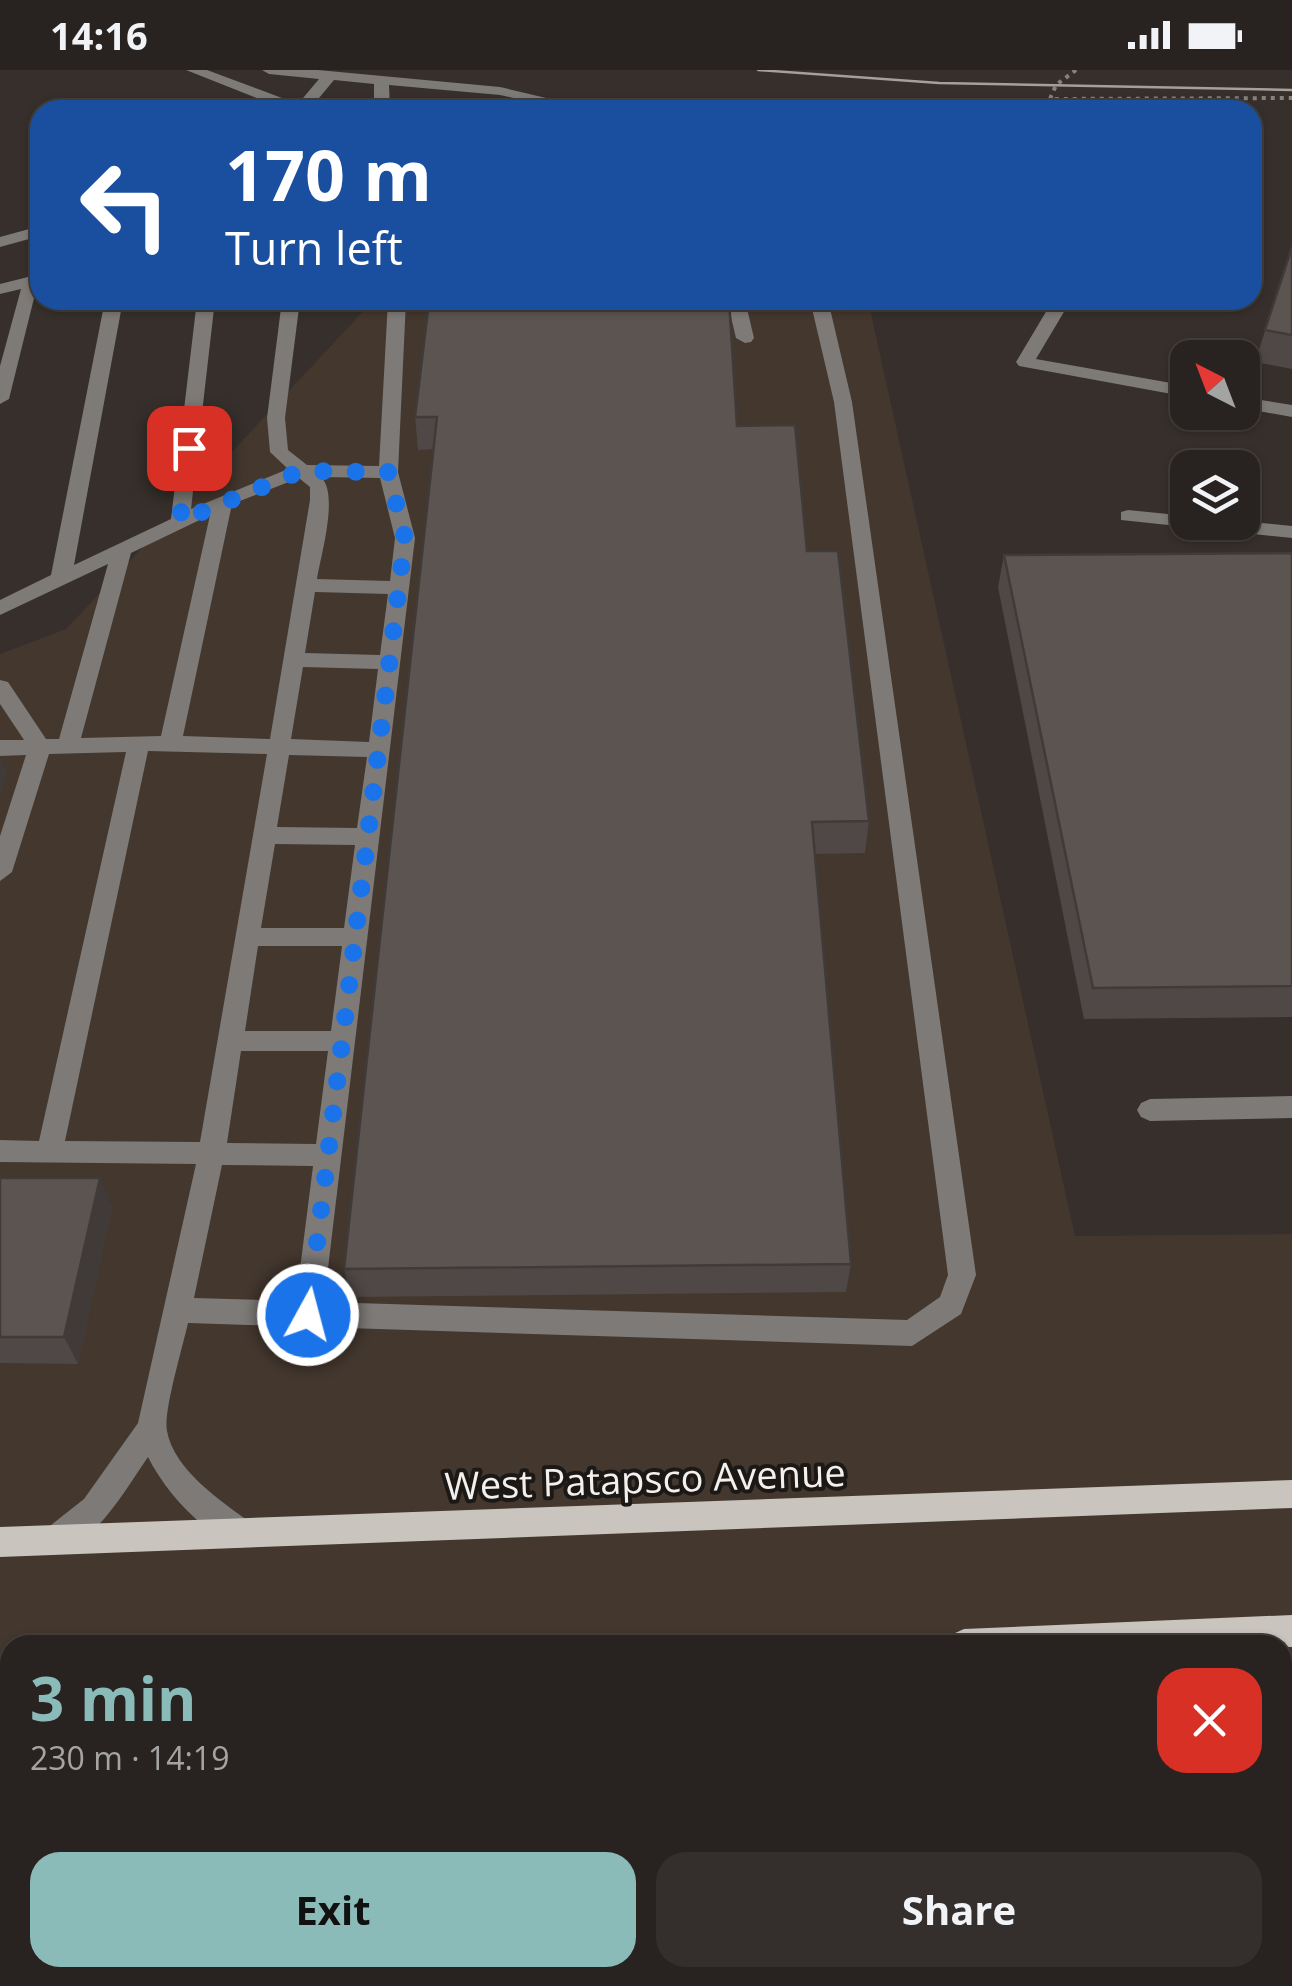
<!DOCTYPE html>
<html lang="en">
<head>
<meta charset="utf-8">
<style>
	body { margin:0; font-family:"Open Sans",sans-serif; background:#342f2d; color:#f1f3f6; height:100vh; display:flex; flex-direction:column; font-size:38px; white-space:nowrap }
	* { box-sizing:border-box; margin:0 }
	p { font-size:32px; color:#a5a4a5 }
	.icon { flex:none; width:55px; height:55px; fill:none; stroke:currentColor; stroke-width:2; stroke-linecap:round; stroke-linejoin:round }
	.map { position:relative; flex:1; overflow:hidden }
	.details { position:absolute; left:0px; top:1565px; width:1292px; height:352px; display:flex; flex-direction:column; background:#282320; border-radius:30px 30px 0 0; box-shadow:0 2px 8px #0004,0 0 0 2px #44403e }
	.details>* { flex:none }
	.top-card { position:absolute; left:30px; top:30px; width:1232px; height:210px; border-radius:30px; box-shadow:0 2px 8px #0004,0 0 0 2px #44403e; background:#1a4fa0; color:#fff; overflow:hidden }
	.needle { width:65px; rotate:318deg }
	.controls { position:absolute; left:1170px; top:270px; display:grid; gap:20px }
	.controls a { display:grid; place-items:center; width:90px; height:90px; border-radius:20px; background:#282320; box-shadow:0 2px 8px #0004,0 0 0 2px #44403e; font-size:50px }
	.pin { position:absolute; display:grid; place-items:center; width:85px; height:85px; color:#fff; margin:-42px; border-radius:20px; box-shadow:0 5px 15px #0006 }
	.me { position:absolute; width:110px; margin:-55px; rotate:7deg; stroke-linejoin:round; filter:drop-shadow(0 0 8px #0008) }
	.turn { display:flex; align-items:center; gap:35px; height:210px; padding:0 30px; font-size:45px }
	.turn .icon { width:130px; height:130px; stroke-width:2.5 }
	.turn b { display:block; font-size:70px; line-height:85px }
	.round { display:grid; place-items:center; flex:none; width:105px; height:105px; border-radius:30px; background:#342f2d }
	.summary { display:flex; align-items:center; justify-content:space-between; height:170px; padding:0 30px }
	h1 { font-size:60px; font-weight:700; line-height:75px; color:#8bbbb9 }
	.cta { display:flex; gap:20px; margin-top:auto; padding:20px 30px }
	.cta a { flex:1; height:115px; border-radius:30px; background:#8bbbb9; color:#111; font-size:40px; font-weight:700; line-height:115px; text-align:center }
	.cta a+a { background:#342f2d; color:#f1f3f6 }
	.status { display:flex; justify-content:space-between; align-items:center; height:70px; padding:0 50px; background:#282320; direction:ltr }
	.status svg { height:28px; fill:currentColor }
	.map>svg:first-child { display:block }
</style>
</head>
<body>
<div class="status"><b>14:16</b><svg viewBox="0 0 49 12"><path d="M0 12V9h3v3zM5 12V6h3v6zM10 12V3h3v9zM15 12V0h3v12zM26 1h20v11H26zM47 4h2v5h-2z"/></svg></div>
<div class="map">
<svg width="1292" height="1916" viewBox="0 0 1292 1916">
	<rect width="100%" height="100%" fill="#362f2b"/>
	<!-- built -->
	<path fill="#43372e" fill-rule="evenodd" d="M526 230H868L1075 1166 1292 1164V1916H0V584L66 559 371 233ZM10 1575H1282V1908H10Z"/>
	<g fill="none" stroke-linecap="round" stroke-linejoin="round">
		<!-- path -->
		<path stroke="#87817e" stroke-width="4" stroke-dasharray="4 5" stroke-linecap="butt" d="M1076 0 1056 15 1050 29 1292 28"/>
		<!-- minor -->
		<g fill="#7d7a77" fill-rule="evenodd">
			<path d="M186 0H207L298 34 319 9 269 4 262 0H318L500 17 597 40H568L500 25 389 15 390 40H374V14L334 10 309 40H287Z"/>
			<path d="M40 156V166L0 177V167Z"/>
			<path d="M40 204 9 329 0 334V296L21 219 0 224V214Z"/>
			<path d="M105 230H123L74 495 171 449 197 230H215L191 439 288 399 270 382 267 348 282 230H300L285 348 288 380 307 395 379 396 388 230H406L398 402 415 468 324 1232 907 1250 940 1227 948 1205 834 332 810 230H828L852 332 976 1205 961 1244 912 1276 188 1253C183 1276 163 1342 167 1361 174 1400 221 1431 251 1453L255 1463 251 1473 240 1478C202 1462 166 1423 148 1387 123 1423 100 1467 57 1484L46 1479 42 1469 46 1459 84 1429 138 1353 196 1094 0 1092V1070L39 1071 126 682 49 684 12 802 0 811V766L26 685 0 686V670H24L0 634V610L8 612 46 669H59L108 494 0 545V530L51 505ZM321 407 380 408 395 468 390 511 317 509C321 485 339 424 321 407ZM299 408 310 417V430L270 669 183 666 232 434ZM210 445 161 666 81 668 131 483ZM315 522 388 524 380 585 305 583ZM303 597 378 599 369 672 291 669ZM148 681 267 684 200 1072 65 1071ZM289 685 367 687 357 758 277 757ZM275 774 355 775 344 858H261ZM258 876H342L331 961H245ZM241 981H328L316 1074 227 1073ZM222 1095 313 1096 296 1231 194 1228Z"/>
			<path d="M727 230H745L754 268 751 272 745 273 736 268Z"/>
			<path d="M1053 230H1071L1036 289 1188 316V327L1019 296 1016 292Z"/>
			<path d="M1242 327 1292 335V347L1242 338Z"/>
			<path d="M1128 440 1188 446V452L1242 451 1292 456V468L1121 450V442Z"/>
			<path d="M1292 1026V1048L1150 1051 1141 1047 1137 1040 1141 1033 1150 1029Z"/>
			<path d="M1292 1690V1724H1282V1691Z"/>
			<path d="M1282 1878H1292V1914L1269 1908H1282Z"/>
			<path d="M507 1908H542L544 1916H508Z"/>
			<path d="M825 1908H997L993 1916H821Z"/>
		</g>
		<!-- major -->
		<g fill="#c9c4be" fill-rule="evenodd">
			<path d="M1292 1410V1438L0 1487V1457Z"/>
			<path d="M1292 1545V1577L948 1575 953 1564 964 1559Z"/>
			<rect x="0" y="1600" width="10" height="32"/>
		</g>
		<!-- tram -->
		<path stroke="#a5a09c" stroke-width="2.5" d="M758 0 939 13 1292 20"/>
	</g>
	<!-- wall -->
	<g fill="#4f4846">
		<path d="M1292 177V299L1255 292Z"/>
		<path d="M415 347 737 356 807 481 869 751 865 783 815 784 851 1194 846 1222 351 1227 344 1199 434 379 418 380Z"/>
		<path d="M1292 483V947L1084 949 998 517 1004 485Z"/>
		<path d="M0 1108 112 1136 78 1294 0 1293Z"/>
	</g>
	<!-- shaded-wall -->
	<g fill="#403b39">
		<path d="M0 686 7 704 0 725Z"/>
		<path d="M100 1108 112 1136 78 1294 64 1267Z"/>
		<path d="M209 1908H221L220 1916H209Z"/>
	</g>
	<!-- building -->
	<g fill="#5c5451" stroke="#403b39" stroke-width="2.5">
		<path d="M1292 177V265L1265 260Z"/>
		<path d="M729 230 737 356 795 355 807 481H838L869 751 812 752 851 1194 344 1199 437 347H415L429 232Z"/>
		<path d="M1292 483V916L1093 918 1004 485Z"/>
		<path d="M0 1108H100L64 1267H0Z"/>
		<path d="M62 1908H209V1916H61Z"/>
	</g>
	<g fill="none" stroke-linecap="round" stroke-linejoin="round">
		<!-- route -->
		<path stroke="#1a73e8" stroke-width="18" stroke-dasharray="0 32.4" d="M189 378 180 451 301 401 388 402 405 468 308 1245"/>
	</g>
	<g text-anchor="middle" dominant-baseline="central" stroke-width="8" stroke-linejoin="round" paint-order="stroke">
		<!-- near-street labels -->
		<g font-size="38" fill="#f4f0ed" stroke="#1b1816">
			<text transform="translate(645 1408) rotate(-2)">West Patapsco Avenue</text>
		</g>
	</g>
</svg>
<div class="controls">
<a><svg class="needle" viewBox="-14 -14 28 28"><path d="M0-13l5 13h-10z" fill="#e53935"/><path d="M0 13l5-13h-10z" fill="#a5a4a5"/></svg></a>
<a><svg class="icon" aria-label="layers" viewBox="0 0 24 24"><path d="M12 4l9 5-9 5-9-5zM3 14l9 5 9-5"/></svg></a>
</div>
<div class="pin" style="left:189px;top:378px;background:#d93025"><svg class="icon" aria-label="arrive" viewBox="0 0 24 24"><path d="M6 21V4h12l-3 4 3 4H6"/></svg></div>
<svg class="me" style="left:308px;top:1245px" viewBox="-20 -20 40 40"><circle r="17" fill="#1a73e8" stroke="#fff" stroke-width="3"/><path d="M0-11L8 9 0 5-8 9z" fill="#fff"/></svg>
<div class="top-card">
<div class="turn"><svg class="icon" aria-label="left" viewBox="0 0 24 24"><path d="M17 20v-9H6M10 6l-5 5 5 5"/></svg><div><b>170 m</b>Turn left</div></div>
</div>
<section class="details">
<div class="summary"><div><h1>3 min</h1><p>230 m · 14:19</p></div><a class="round" style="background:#d93025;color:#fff"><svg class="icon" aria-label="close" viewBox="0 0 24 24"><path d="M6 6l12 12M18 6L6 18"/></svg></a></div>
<div class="cta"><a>Exit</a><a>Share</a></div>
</section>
</div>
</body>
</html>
